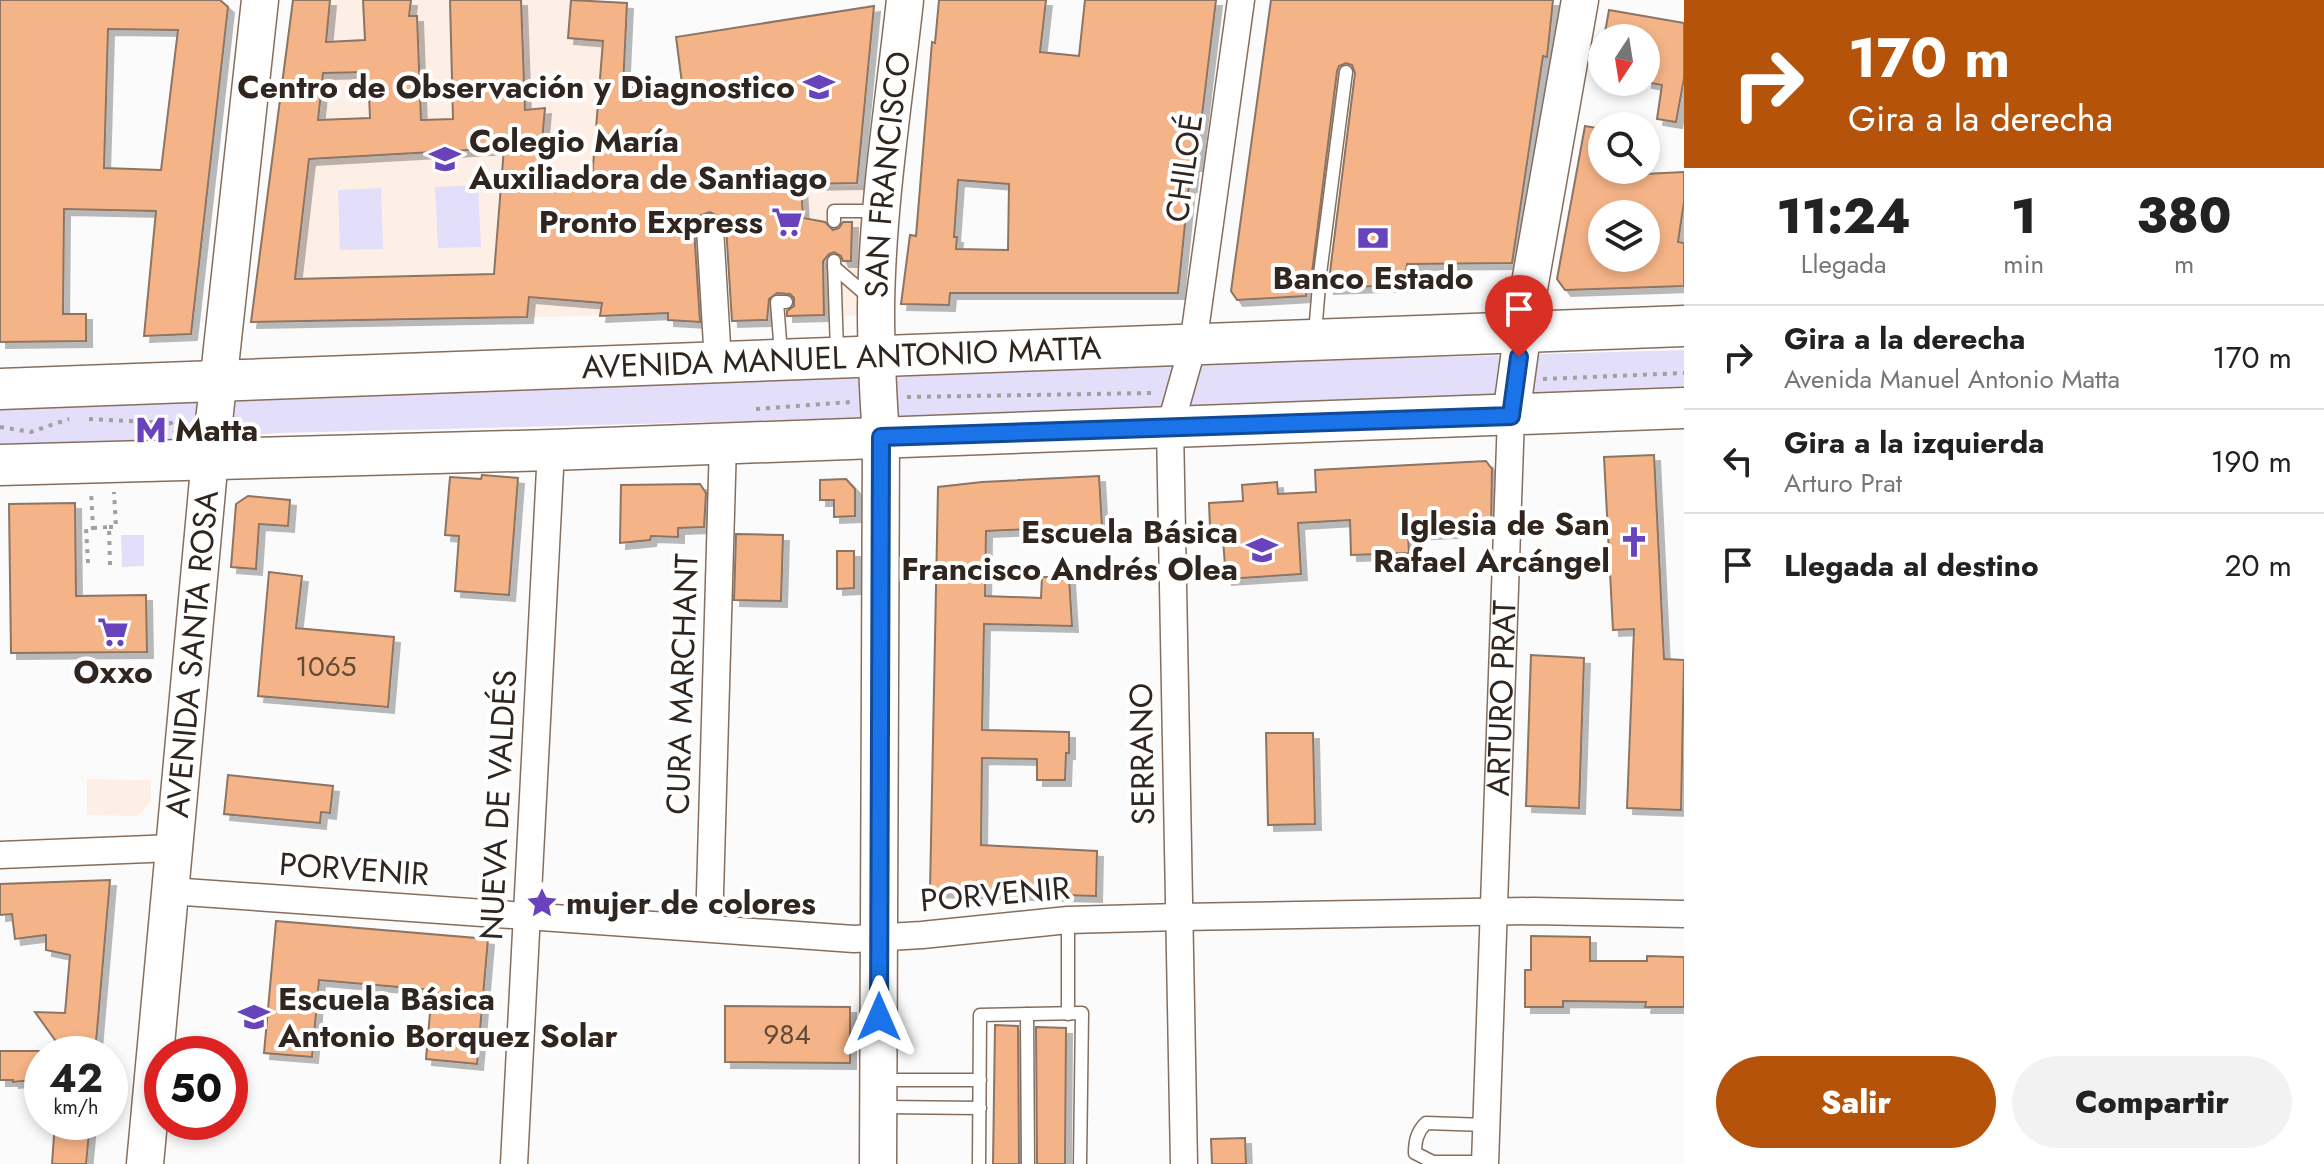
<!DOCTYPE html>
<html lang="es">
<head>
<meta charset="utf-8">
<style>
	body { margin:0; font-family:Jost,sans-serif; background:#f2f2f2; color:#222; height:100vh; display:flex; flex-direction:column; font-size:30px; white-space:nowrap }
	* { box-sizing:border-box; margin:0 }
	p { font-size:26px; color:#767676 }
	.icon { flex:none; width:44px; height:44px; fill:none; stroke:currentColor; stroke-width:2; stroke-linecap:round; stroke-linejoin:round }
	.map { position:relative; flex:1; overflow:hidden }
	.details { display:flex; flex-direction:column; background:#fff; width:640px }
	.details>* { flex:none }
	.banner { background:#b45309; color:#fff; overflow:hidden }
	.needle { width:52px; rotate:192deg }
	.buttons { position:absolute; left:1588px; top:24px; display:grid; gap:16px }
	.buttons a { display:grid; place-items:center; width:72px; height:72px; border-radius:50%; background:#fff; box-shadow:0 4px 12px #0003; font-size:40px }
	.speed { position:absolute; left:24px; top:1036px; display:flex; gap:16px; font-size:40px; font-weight:700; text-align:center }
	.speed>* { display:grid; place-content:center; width:104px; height:104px; border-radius:50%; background:#fff; box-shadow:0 4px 12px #0003; line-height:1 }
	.speed small { font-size:20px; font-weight:400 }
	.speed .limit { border:12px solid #d22; background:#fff; color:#111 }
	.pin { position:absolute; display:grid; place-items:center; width:68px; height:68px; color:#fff; margin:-82px -34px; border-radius:50% 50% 50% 0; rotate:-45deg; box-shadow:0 0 8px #0007 }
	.pin .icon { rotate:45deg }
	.me { position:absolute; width:88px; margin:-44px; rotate:0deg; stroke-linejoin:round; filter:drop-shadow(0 0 6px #0008) }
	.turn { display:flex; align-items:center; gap:28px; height:168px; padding:0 32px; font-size:36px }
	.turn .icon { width:104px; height:104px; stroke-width:2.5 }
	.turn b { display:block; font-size:56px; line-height:68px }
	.eta { display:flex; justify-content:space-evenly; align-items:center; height:136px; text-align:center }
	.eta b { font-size:48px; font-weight:800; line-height:56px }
	.primary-button { display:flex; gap:16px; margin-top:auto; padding:16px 32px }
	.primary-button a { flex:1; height:92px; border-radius:48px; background:#b45309; color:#fff; font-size:32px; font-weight:800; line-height:92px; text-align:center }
	.primary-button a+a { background:#f2f2f2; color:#222 }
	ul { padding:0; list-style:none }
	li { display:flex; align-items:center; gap:24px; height:104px; padding:0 32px; border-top:2px solid #e0e0e0 }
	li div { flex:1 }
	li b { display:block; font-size:30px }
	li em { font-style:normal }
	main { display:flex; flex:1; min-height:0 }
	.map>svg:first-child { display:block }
</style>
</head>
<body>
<main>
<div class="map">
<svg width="1684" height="1164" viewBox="0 0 1684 1164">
	<defs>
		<filter id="shadow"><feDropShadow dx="6" dy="6" stdDeviation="0" flood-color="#0004"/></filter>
	</defs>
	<rect width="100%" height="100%" fill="#fbfbfb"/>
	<!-- built -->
	<g fill="#fdefe6">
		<path d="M293 0H589L627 3 614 198H610L600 316 251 322Z"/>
		<path d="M875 185 865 315 772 319 765 189Z"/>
		<path d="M87 779 151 780V802L137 816 87 815Z"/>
	</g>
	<!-- green -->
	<g fill="#e3defa">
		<path d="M478 185 481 247 438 248 435 187Z"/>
		<path d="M381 188 383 249 340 250 338 190Z"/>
		<path d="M1684 350V389L1235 409 279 433 194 439 0 444V405L273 392 917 376 1234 363Z"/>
		<path d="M121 535H144V566L122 567Z"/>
	</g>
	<!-- building -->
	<g fill="#f5b487" stroke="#8c7463" stroke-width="2" fill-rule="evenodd" filter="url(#shadow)">
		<path d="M0 0H220L228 7 191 334 144 336 156 211 64 209 63 314H86V341L0 342ZM108 29 178 30 161 170 104 168Z"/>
		<path d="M293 0H330L326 42 365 40 363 0H411L409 16H417L421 120 453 119 450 0H521L525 110 545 108 539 174 592 179 603 41 568 38 571 0 627 3 623 87 683 91 676 37 874 6 857 183 801 184 803 218 825 222 833 230 839 228 843 222H852L851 261H843L841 256 834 252 829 254 823 261 824 315 787 316V311L794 306V298L790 294 777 293 769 299 767 320 732 321 726 227 723 219 710 212 701 215 694 228 700 322 668 320V313L600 316 602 303 529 297 527 317 251 322ZM368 72 370 118 318 120 323 73ZM504 148 494 274 295 279 309 159Z"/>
		<path d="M939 0H1046L1040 52 1079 56 1085 0H1216L1196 165H1193L1191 186 1189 185 1178 293H950L949 305 901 304 910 235 916 236 932 42 935 43ZM958 180 1009 184 1008 250 956 249 957 237H954Z"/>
		<path d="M1271 0H1553L1547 57 1543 56 1512 263 1407 264 1404 285 1328 288 1355 73 1352 65 1346 63 1339 66 1337 71 1310 289H1307L1306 296 1237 300 1231 291Z"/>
		<path d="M1609 10 1684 23V78L1676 122 1657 119 1662 85 1646 82V38H1604Z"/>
		<path d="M1585 126 1602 129V170H1646L1645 174 1684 172V202L1678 242 1684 243V286L1565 290 1557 279ZM1602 214H1646V258H1602Z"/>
		<path d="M1654 455 1664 659 1684 660 1681 810 1627 808 1634 629 1613 630 1604 457Z"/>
		<path d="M1486 461 1492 469 1491 530 1408 534 1409 553 1351 555 1350 520 1298 523 1301 574 1226 579 1222 526 1210 527 1209 503 1243 501 1242 485 1277 482 1278 494 1316 492 1315 470Z"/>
		<path d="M482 475 518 478 509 595 455 591 459 536 445 535 450 477 481 479Z"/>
		<path d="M1099 476 1102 526 986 531 985 596 1041 598 1042 577H1069L1072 626 984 624 982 730 1069 732V753H1066L1065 780H1037V759L982 758 981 845 1097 851 1096 896 930 891 938 487 982 482Z"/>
		<path d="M846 479 855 489V516L834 517V500H820V480Z"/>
		<path d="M700 484 706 493 704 527 678 528V537L651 536 650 540 620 543 621 485Z"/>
		<path d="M248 496 290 500 288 526 259 524 256 569 231 567 236 504Z"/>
		<path d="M75 503 76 596 146 595 147 652 11 653 9 504Z"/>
		<path d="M736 534 783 535 781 601 734 600Z"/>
		<path d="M837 551H854V588L837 589Z"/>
		<path d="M269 572 302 576 296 628 394 637 388 707 258 696Z"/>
		<path d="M1531 655 1584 658 1579 808 1526 806Z"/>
		<path d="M1266 733H1313L1315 824 1268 825Z"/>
		<path d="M228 775 333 786 330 813 321 812 320 823 224 814Z"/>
		<path d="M110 880 95 1054H65L35 1012 65 1013 70 955 46 950V935L15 939 12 914 0 915V884Z"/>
		<path d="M276 921 488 939 477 1064 426 1059 432 990 319 980 312 1057 264 1053Z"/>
		<path d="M1531 936 1590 937V961H1647V956L1684 957V1007H1645L1646 1002 1563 1001V1007H1525V970H1531Z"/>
		<path d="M725 1006 850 1007V1063L725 1062Z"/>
		<path d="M995 1025 1018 1026 1019 1164H993Z"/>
		<path d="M1036 1027 1066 1028 1065 1164H1037Z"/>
		<path d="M0 1051H42V1079L13 1082V1080H0Z"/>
		<path d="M55 1122H90L86 1164H52Z"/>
		<path d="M1245 1138 1246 1164H1212L1211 1139Z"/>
	</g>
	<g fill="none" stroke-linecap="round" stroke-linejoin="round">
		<defs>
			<g id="lane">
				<path d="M834 221V211H877"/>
				<path d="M834 261 837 351"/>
				<path d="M834 267 871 299"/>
				<path d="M1315 333 1320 274 1346 72"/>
				<path d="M781 354 777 302H786"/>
				<path d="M1027 1014 1028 1164"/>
				<path d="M1068 1014V920"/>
				<path d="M883 1080H980"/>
				<path d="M883 1107 980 1108"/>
				<path d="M1485 1162H1433L1415 1153C1415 1141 1417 1132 1426 1123L1486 1125"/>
				<path d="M979 1164 980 1015 1082 1013 1080 1164"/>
			</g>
			<g id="street">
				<path d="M710 228 718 362"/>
				<path d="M0 855 174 848"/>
				<path d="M170 891 854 939 922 935 1068 920 1179 917 1533 911 1684 914"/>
				<path d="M709 928 723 443"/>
				<path d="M514 1164 551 450"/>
				<path d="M1184 1164 1170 427 1193 345 1241 0"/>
				<path id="s1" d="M1485 1164 1511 416"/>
			</g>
			<g id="secondary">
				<path d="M1511 416 1527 300 1580 0"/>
				<path id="s2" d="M145 1164 210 458 260 0"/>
				<path id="s3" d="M878 1164 881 437C878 394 876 352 876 309 877 206 894 102 905 0"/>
			</g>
			<g id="primary">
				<path id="s4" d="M0 389 1684 326"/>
				<path d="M0 465 551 450 1684 408"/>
			</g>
		</defs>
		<!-- lane casing -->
		<use href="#lane" stroke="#866e5d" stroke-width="15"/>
		<!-- street casing -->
		<use href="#street" stroke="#866e5d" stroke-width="29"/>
		<!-- secondary casing -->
		<use href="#secondary" stroke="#866e5d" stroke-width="39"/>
		<!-- primary casing -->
		<use href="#primary" stroke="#866e5d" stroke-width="43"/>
		<!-- path -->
		<g stroke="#a49f9c" stroke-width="4" stroke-dasharray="4 6" stroke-linecap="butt">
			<path d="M1543 379 1684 373"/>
			<path d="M907 397 1154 393"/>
			<path d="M756 409 851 402"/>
			<path d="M89 419 171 423 175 432"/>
			<path d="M0 427 31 432 69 419"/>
			<path d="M109 527H116L114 492"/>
			<path d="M93 528 109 527 110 565"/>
			<path d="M88 563 86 528H93L91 492"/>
		</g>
		<!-- lane -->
		<use href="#lane" stroke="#fff" stroke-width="12"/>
		<!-- street -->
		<use href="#street" stroke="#fff" stroke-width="26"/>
		<!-- secondary -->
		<use href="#secondary" stroke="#fff" stroke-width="36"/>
		<!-- primary -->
		<use href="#primary" stroke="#fff" stroke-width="40"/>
	</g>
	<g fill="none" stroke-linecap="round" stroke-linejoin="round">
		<defs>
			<path id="route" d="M879 1017 881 437 1511 416 1519 357"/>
		</defs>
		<!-- route casing -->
		<use href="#route" stroke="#114b97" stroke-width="20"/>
		<!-- route -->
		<use href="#route" stroke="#1a73e8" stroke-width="14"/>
	</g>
	<!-- icons -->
	<defs>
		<symbol id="school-bare" viewBox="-9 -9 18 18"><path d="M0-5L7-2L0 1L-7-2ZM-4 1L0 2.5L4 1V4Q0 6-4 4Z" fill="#6843bc" stroke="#fff" stroke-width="2.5" paint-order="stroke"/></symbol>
		<symbol id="supermarket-bare" viewBox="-9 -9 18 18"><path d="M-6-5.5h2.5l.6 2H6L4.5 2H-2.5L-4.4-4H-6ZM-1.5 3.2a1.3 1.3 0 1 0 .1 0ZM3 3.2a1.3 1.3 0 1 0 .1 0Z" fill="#6843bc" stroke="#fff" stroke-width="2.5" paint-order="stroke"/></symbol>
		<symbol id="bank-bare" viewBox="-9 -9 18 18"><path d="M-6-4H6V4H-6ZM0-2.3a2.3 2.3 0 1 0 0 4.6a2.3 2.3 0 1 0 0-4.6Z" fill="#6843bc" stroke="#fff" stroke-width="2.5" paint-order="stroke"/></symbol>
		<symbol id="metro-bare" viewBox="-9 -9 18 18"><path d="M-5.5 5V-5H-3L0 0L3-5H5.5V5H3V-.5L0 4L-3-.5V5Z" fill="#6843bc" stroke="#fff" stroke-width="2.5" paint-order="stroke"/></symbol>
		<symbol id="church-bare" viewBox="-9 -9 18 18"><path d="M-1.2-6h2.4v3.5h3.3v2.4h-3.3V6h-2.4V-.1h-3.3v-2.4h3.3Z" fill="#6843bc" stroke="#fff" stroke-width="2.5" paint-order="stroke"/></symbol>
		<symbol id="sight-bare" viewBox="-9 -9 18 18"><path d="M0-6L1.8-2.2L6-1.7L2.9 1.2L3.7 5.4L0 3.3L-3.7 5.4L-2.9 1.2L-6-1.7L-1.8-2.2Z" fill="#6843bc" stroke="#fff" stroke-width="2.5" paint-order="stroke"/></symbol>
	</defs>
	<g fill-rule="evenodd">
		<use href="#school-bare" x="797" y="65" width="44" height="44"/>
		<use href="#school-bare" x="423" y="137" width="44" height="44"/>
		<use href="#supermarket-bare" x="765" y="200" width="44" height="44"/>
		<use href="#bank-bare" x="1351" y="216" width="44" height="44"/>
		<use href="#metro-bare" x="129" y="408" width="44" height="44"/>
		<use href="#church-bare" x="1612" y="520" width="44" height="44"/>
		<use href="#school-bare" x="1240" y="528" width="44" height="44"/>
		<use href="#supermarket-bare" x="91" y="610" width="44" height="44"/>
		<use href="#sight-bare" x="520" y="881" width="44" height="44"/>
		<use href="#school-bare" x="232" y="995" width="44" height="44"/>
	</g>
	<g text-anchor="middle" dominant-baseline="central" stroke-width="8" stroke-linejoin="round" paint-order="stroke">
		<!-- number labels -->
		<g font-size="28" fill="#624a39">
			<text x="326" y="666">1065</text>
			<text x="787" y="1034">984</text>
		</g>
		<!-- poi labels -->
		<g font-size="32" font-weight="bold" fill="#31261f" stroke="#fff" text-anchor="end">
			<text x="795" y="87">Centro de Observación y Diagnostico</text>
			<text x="469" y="141" text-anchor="start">Colegio María<tspan x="469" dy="37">Auxiliadora de Santiago</tspan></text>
			<text x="763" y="222">Pronto Express</text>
			<text x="1373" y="278" text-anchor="middle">Banco Estado</text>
			<text x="175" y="430" text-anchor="start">Matta</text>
			<text x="1610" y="524">Iglesia de San<tspan x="1610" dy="37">Rafael Arcángel</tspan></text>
			<text x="1238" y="532">Escuela Básica<tspan x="1238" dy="37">Francisco Andrés Olea</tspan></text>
			<text x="113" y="672" text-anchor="middle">Oxxo</text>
			<text x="566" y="903" text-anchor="start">mujer de colores</text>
			<text x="278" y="999" text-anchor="start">Escuela Básica<tspan x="278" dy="37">Antonio Borquez Solar</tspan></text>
		</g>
		<!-- street labels -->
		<g font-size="32" fill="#31261f" stroke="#fff">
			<text transform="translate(1184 168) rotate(-82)">CHILOÉ</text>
			<text stroke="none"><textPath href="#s3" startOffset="990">SAN FRANCISCO</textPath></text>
			<text stroke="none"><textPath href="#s4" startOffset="842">AVENIDA MANUEL ANTONIO MATTA</textPath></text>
			<text stroke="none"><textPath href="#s2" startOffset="512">AVENIDA SANTA ROSA</textPath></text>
			<text transform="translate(682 684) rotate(-88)">CURA MARCHANT</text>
			<text stroke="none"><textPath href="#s1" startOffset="466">ARTURO PRAT</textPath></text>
			<text transform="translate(1142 754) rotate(-91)">SERRANO</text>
			<text transform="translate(498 805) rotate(-87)">NUEVA DE VALDÉS</text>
			<text transform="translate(354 869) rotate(4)">PORVENIR</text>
			<text transform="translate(995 894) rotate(-5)">PORVENIR</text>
		</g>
	</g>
</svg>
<div class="buttons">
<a><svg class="needle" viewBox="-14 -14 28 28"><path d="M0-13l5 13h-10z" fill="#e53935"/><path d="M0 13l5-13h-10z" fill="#767676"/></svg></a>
<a><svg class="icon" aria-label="search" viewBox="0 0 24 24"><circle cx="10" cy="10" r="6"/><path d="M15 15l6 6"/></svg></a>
<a><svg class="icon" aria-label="layers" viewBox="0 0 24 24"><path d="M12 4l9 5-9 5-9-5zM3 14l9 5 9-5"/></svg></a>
</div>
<div class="speed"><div>42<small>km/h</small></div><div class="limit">50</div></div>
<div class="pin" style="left:1519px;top:357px;background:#d93025"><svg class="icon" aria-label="arrive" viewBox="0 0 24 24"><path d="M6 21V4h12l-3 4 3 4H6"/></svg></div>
<svg class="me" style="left:879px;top:1017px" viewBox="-20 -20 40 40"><path d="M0-17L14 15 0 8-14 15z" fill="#1a73e8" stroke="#fff" stroke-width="4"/></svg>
</div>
<section class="details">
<div class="banner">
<div class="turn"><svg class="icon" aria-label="right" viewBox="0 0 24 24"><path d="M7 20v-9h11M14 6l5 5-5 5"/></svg><div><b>170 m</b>Gira a la derecha</div></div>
</div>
<div class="eta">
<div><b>11:24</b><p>Llegada</p></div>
<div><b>1</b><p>min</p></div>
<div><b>380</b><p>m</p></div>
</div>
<ul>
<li><svg class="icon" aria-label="right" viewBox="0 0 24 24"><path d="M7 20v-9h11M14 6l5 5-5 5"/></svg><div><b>Gira a la derecha</b><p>Avenida Manuel Antonio Matta</p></div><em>170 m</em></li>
<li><svg class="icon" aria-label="left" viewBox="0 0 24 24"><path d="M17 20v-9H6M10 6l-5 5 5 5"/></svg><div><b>Gira a la izquierda</b><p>Arturo Prat</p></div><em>190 m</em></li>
<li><svg class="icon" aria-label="arrive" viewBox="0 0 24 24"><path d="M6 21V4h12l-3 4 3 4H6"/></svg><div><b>Llegada al destino</b></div><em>20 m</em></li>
</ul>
<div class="primary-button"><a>Salir</a><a>Compartir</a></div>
</section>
</main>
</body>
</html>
